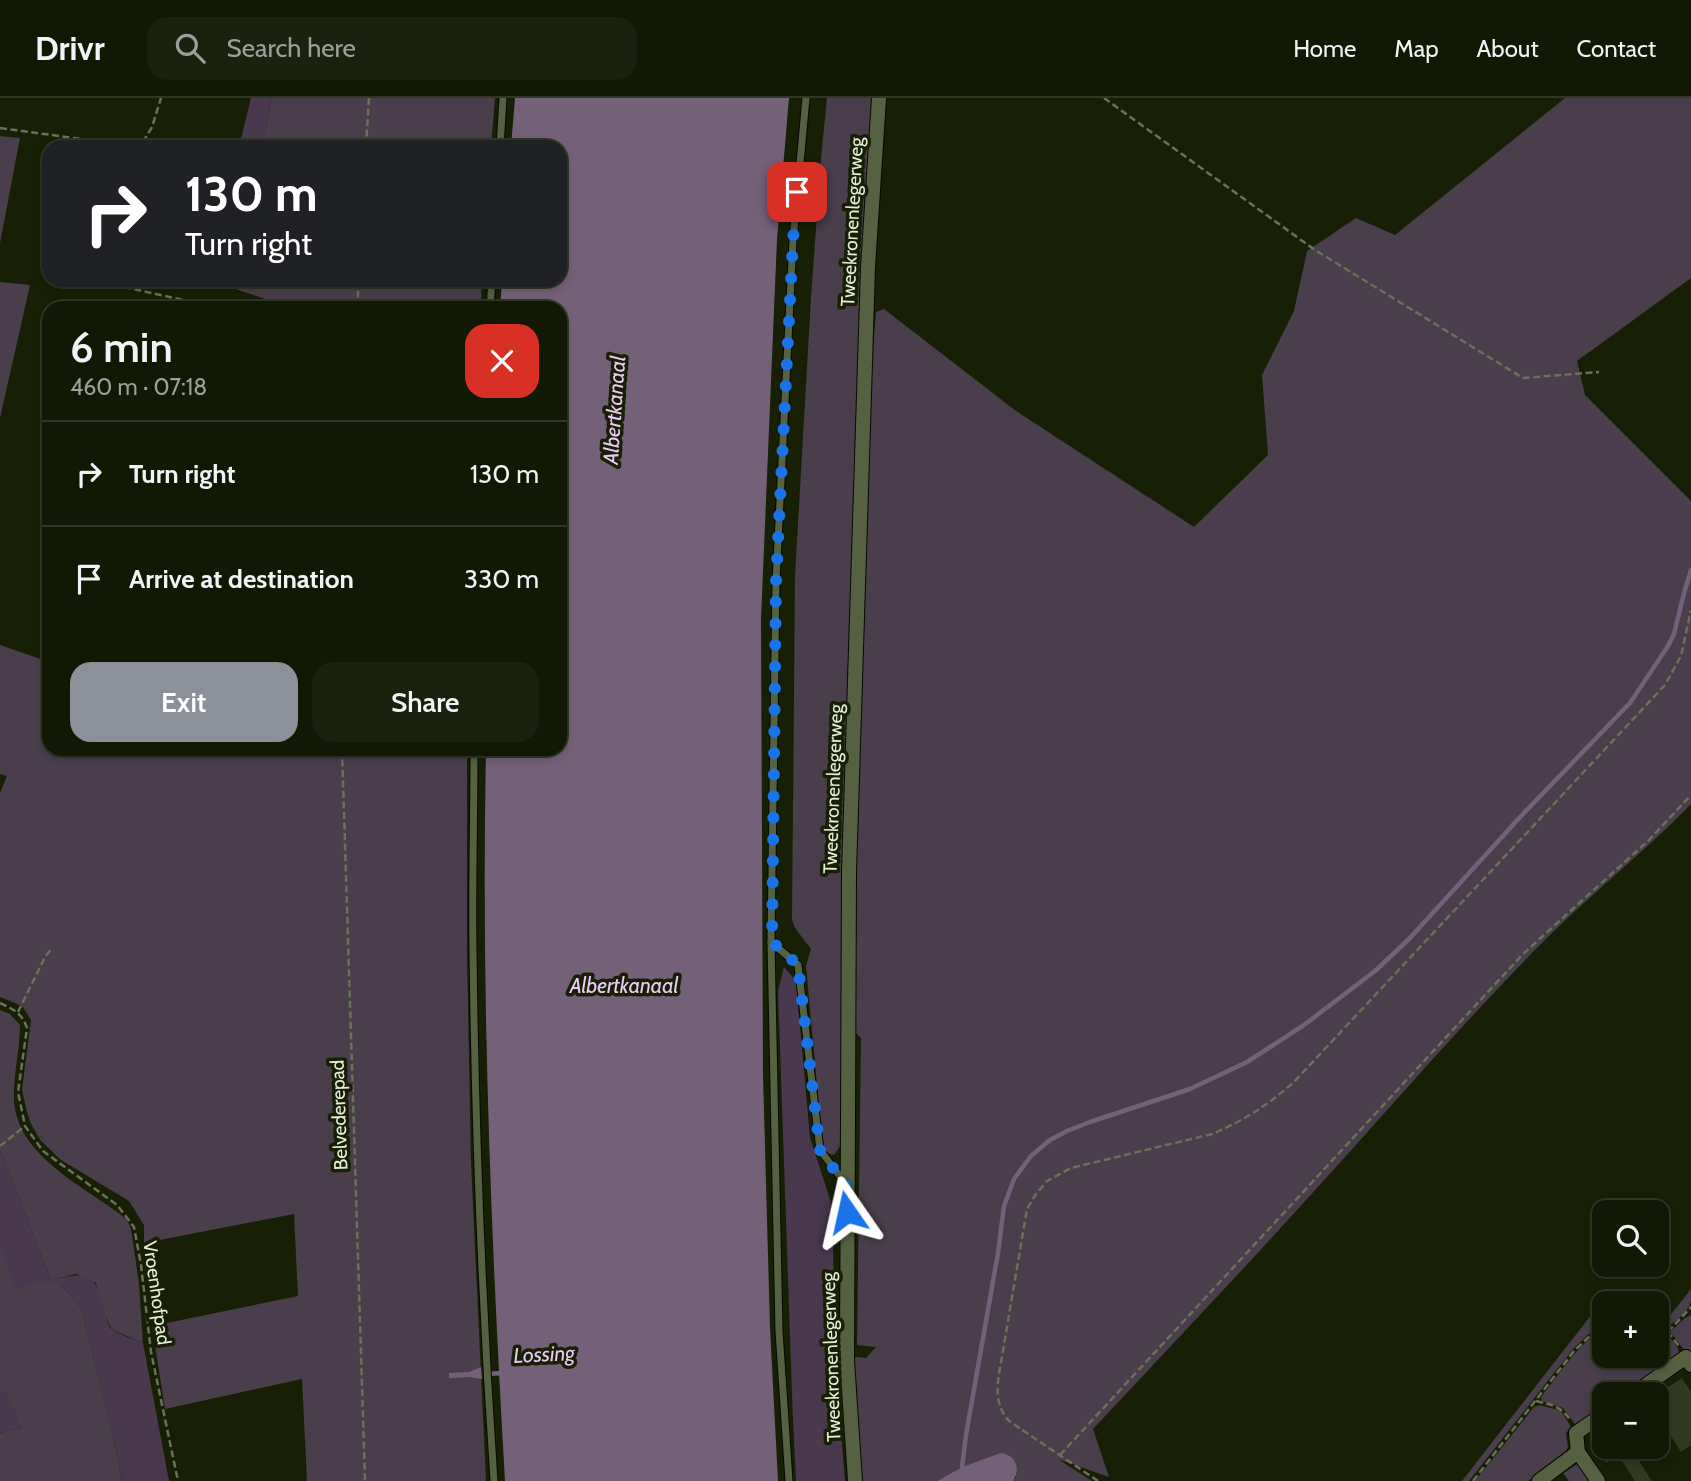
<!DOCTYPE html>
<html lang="en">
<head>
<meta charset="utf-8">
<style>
	body { margin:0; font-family:Cabin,sans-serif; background:#1a210d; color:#f1f3f6; height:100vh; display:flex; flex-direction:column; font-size:26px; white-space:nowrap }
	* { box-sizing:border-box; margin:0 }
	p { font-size:23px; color:#9ca09a }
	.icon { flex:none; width:38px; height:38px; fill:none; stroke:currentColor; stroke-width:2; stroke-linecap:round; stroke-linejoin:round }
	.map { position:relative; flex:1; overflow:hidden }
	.sheet { position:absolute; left:42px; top:203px; width:525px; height:455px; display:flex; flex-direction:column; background:#111803; border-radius:21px; box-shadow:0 4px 10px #0003,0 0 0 2px #303725 }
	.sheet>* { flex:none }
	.guide { position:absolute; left:42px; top:42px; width:525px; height:147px; border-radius:21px; box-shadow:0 4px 10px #0003,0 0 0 2px #303725; background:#202124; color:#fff; overflow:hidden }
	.tools { position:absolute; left:1592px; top:1102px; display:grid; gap:14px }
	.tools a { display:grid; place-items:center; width:77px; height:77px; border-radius:14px; background:#111803; box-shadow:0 4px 10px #0003,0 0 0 2px #303725; font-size:35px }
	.pin { position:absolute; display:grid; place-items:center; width:60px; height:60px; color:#fff; margin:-30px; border-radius:14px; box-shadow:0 4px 10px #0006 }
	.me { position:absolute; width:77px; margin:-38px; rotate:349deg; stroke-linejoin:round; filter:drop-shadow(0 0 5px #0008) }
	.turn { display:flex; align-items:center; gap:24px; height:147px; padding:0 28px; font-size:32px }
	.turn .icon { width:91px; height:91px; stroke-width:2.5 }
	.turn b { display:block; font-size:49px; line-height:60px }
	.round { display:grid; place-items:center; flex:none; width:74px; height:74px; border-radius:21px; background:#1a210d }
	.overview { display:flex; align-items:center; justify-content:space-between; height:119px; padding:0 28px }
	h1 { font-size:42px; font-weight:600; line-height:52px }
	.action { display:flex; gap:14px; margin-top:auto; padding:14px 28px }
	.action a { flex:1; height:80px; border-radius:21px; background:#8c9099; color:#fff; font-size:28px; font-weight:600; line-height:80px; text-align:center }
	.action a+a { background:#1a210d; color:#f1f3f6 }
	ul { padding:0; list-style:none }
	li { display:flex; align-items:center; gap:21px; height:105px; padding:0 28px; border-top:2px solid #303725 }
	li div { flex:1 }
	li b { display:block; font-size:26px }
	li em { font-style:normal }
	header { display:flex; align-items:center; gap:42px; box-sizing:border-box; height:98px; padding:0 35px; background:#111803; border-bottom:2px solid #303725 }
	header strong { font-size:33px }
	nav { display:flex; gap:38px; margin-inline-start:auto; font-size:24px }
	.search { width:490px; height:63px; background:#1a210d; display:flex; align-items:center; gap:18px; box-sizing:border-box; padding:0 24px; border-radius:21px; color:#9ca09a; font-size:26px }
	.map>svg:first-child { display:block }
</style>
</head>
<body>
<header>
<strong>Drivr</strong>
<div class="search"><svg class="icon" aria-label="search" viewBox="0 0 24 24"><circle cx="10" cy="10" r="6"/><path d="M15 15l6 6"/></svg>Search here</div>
<nav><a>Home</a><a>Map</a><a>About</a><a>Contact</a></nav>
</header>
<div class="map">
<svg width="1691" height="1383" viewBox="0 0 1691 1383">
	<rect width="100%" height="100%" fill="#172004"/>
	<!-- green -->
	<g fill="#4a3e4c">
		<path d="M272 0H495L491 49H262Z"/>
		<path d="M827 0H874L843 1044 834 1057 827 1055 822 1041 806 868 811 851 795 830 792 822 795 478 811 200 821 60Z"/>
		<path d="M1565 0H1691V180L1577 263 1585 297 1691 403V706C1642 757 1585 800 1536 851 1460 928 1390 1010 1317 1090 1244 1171 1168 1251 1093 1331L1109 1379 1058 1361 1092 1383H1013L1016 1379 1000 1355 962 1369 937 1383H860L848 1262 858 1259 866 1260 876 1249 857 1247 861 940 856 935V740L871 275 876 214 884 211 1016 313 1194 429 1268 357 1262 277 1294 213 1307 153 1356 120 1395 137Z"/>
		<path d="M0 38 20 40 0 145Z"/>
		<path d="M208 182H482L481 210H287V208Z"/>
		<path d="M0 184 30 187 0 320Z"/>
		<path d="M0 547 49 564V651H467V855L471 1065 486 1383H307L302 1281 165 1311 152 1228 298 1198 294 1116 144 1145V1127L129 1103 61 1062 41 1043 31 1026 27 1014 22 992 31 922 22 908 0 899V695L7 678 0 676Z"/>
		<path d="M0 912 10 916 20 927C20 952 13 977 14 1002 17 1057 81 1087 120 1116L127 1122 131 1131 139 1185 143 1245 113 1232 108 1225 96 1185 76 1176 52 1182 67 1192 81 1210 113 1335 122 1383H0V1335L21 1330 4 1293H0V1150H2L51 1182 0 1052Z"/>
		<path d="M1691 1191C1691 1195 1691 1199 1691 1203 1688 1215 1670 1231 1657 1231V1226L1664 1225Z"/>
		<path d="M1599 1207 1605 1211V1228L1593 1232 1573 1251 1469 1383H1462Z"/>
		<path d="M1691 1217V1258C1684 1254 1677 1241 1670 1234L1685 1220Z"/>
		<path d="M1601 1233H1605V1240L1602 1241 1603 1252 1605 1253V1258H1657V1249L1660 1247 1657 1242V1236C1668 1236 1678 1245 1679 1255L1618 1297H1605V1306L1575 1326 1563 1310 1542 1303 1541 1299C1556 1281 1580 1243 1601 1233Z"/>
		<path d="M1540 1307 1561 1313 1571 1329 1566 1335 1568 1349 1565 1355 1528 1383H1475L1534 1309Z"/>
		<path d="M1577 1366 1583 1369 1594 1383H1569L1563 1375Z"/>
	</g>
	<!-- forest -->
	<g fill="#4a384e">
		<path d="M251 0H272L262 49H239Z"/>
		<path d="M784 869 796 883 810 1040 833 1110 834 1249 845 1383H796L793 1323 778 893Z"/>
		<path d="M0 1052 51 1182C87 1174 95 1173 105 1212 106 1219 107 1228 113 1232 120 1237 135 1241 143 1245L169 1383H122L113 1335 81 1210 67 1192 51 1182 14 1190 2 1150H0Z"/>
		<path d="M4 1292 21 1330 0 1335V1293Z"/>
	</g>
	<!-- water -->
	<g fill="#746179">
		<path d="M515 0H789L777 141 761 521 763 977 770 1230 778 1383H505C491 1139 481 895 486 651H560V210H500L502 182H560V49H511Z"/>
		<path d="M481 1269 482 1281 469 1279 449 1280V1275L469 1274Z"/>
		<path d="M1000 1355C1016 1356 1021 1371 1013 1383H937L962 1369Z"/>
	</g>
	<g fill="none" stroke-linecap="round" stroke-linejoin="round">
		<!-- stream -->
		<g stroke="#746179" stroke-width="4.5">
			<path d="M485 1276 504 1275"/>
			<path d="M962 1369 966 1337 998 1155 1004 1108 1014 1081 1031 1058 1050 1042 1067 1033 1090 1024 1190 991 1247 964 1304 927 1375 873 1409 841 1522 717 1630 605 1668 548 1674 536 1684 495 1691 472"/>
		</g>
	</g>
	<!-- building -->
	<g fill="#313a21">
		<path d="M1682 1280 1691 1294V1347L1681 1354 1665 1329 1657 1335V1317L1669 1309 1659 1295Z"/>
		<path d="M1597 1349H1630L1652 1383H1635L1618 1357 1607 1365Z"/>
	</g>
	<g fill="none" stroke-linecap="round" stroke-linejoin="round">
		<defs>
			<g id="service">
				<path d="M500 49 503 0"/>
				<path d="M490 210 492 182"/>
				<path d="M474 651C474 718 472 786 473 853 475 1030 482 1207 494 1383"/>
				<path d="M771 844 798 867 820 1052 845 1085"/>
				<path d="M789 1383 779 1233 771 844 776 484 793 142 806 0"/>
			</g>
			<g id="minor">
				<path d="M1632 1297 1686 1259 1691 1267"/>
				<path d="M855 1383 847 1262 849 774 868 169 879 0"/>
				<path d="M1539 1383 1578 1354"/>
				<path d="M1598 1383 1578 1354 1576 1335 1605 1315"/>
			</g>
		</defs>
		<!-- service casing -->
		<use href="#service" stroke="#040900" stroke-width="9"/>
		<!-- minor casing -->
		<use href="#minor" stroke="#040900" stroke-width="16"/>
		<!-- path -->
		<g stroke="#697159" stroke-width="2.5" stroke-dasharray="7 3.5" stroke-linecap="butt">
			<path d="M1104 0 1315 152 1523 280 1599 274"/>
			<path d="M0 30 140 49 152 29 161 0"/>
			<path d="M366 49 369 0"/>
			<path d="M118 182 120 188 219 210"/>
			<path d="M357 210 359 182"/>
			<path d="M342 651 365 1383"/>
			<path d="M0 905C13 911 22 915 27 930L18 994 25 1028 43 1053 117 1107 134 1129 141 1167 151 1254 178 1383"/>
			<path d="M18 914 45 859 52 850"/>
			<path d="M0 1048 25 1028"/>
			<path d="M1657 1232 1668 1234 1679 1248"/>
			<path d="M1668 1234 1691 1209"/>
			<path d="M1536 1303C1552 1307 1561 1308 1571 1323"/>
			<path d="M1060 1357 1523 856 1649 742 1691 697"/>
			<path d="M1098 1383 1009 1323C997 1309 996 1294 999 1276L1027 1111 1036 1096 1047 1083 1071 1070 1212 1036C1245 1022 1266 1008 1293 985L1665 587 1681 558 1691 512"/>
			<path d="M1473 1383 1574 1253 1593 1235 1605 1230"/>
		</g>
		<!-- service -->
		<use href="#service" stroke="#566142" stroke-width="7"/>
		<!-- minor -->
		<use href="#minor" stroke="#566142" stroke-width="14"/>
	</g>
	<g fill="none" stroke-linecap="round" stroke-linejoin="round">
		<!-- route -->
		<path stroke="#1a73e8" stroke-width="12" stroke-dasharray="0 21.6" d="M797 94 793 142 776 484 772 844 798 867 820 1052 847 1089V1114"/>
	</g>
	<g text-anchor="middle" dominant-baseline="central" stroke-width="7" stroke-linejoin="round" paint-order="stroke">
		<!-- street labels -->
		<g font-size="19" fill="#e6eddb" stroke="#172004">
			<text transform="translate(852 124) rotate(-87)">Tweekronenlegerweg</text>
			<text transform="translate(833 691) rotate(-88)">Tweekronenlegerweg</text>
			<text transform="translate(339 1017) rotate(-92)">Belvederepad</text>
			<text transform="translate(157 1195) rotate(82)">Vroenhofpad</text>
			<text transform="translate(831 1259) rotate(-92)">Tweekronenlegerweg</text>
		</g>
		<!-- water labels -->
		<g font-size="21" font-style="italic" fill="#eecaf8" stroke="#172004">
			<text transform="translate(614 312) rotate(-86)">Albertkanaal</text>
			<text x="624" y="887">Albertkanaal</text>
			<text transform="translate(544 1256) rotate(-3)">Lossing</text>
		</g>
	</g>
</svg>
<div class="tools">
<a><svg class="icon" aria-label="search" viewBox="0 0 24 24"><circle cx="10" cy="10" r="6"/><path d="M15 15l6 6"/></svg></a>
<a>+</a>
<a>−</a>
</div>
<div class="pin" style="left:797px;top:94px;background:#d93025"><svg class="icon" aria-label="arrive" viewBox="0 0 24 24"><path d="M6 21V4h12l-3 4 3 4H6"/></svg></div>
<svg class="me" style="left:847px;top:1114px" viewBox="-20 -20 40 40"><path d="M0-17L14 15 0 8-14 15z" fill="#1a73e8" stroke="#fff" stroke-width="4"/></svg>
<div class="guide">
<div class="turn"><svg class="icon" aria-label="right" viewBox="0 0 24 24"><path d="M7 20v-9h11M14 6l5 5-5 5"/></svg><div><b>130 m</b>Turn right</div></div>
</div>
<section class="sheet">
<div class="overview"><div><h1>6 min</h1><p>460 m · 07:18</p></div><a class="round" style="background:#d93025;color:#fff"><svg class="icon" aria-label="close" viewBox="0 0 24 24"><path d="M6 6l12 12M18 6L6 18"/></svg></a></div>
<ul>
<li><svg class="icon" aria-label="right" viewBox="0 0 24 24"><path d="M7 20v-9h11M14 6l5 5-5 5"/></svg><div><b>Turn right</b></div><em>130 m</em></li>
<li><svg class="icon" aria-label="arrive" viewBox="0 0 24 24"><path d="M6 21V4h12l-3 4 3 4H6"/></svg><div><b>Arrive at destination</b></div><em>330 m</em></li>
</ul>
<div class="action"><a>Exit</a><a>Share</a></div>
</section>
</div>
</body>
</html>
